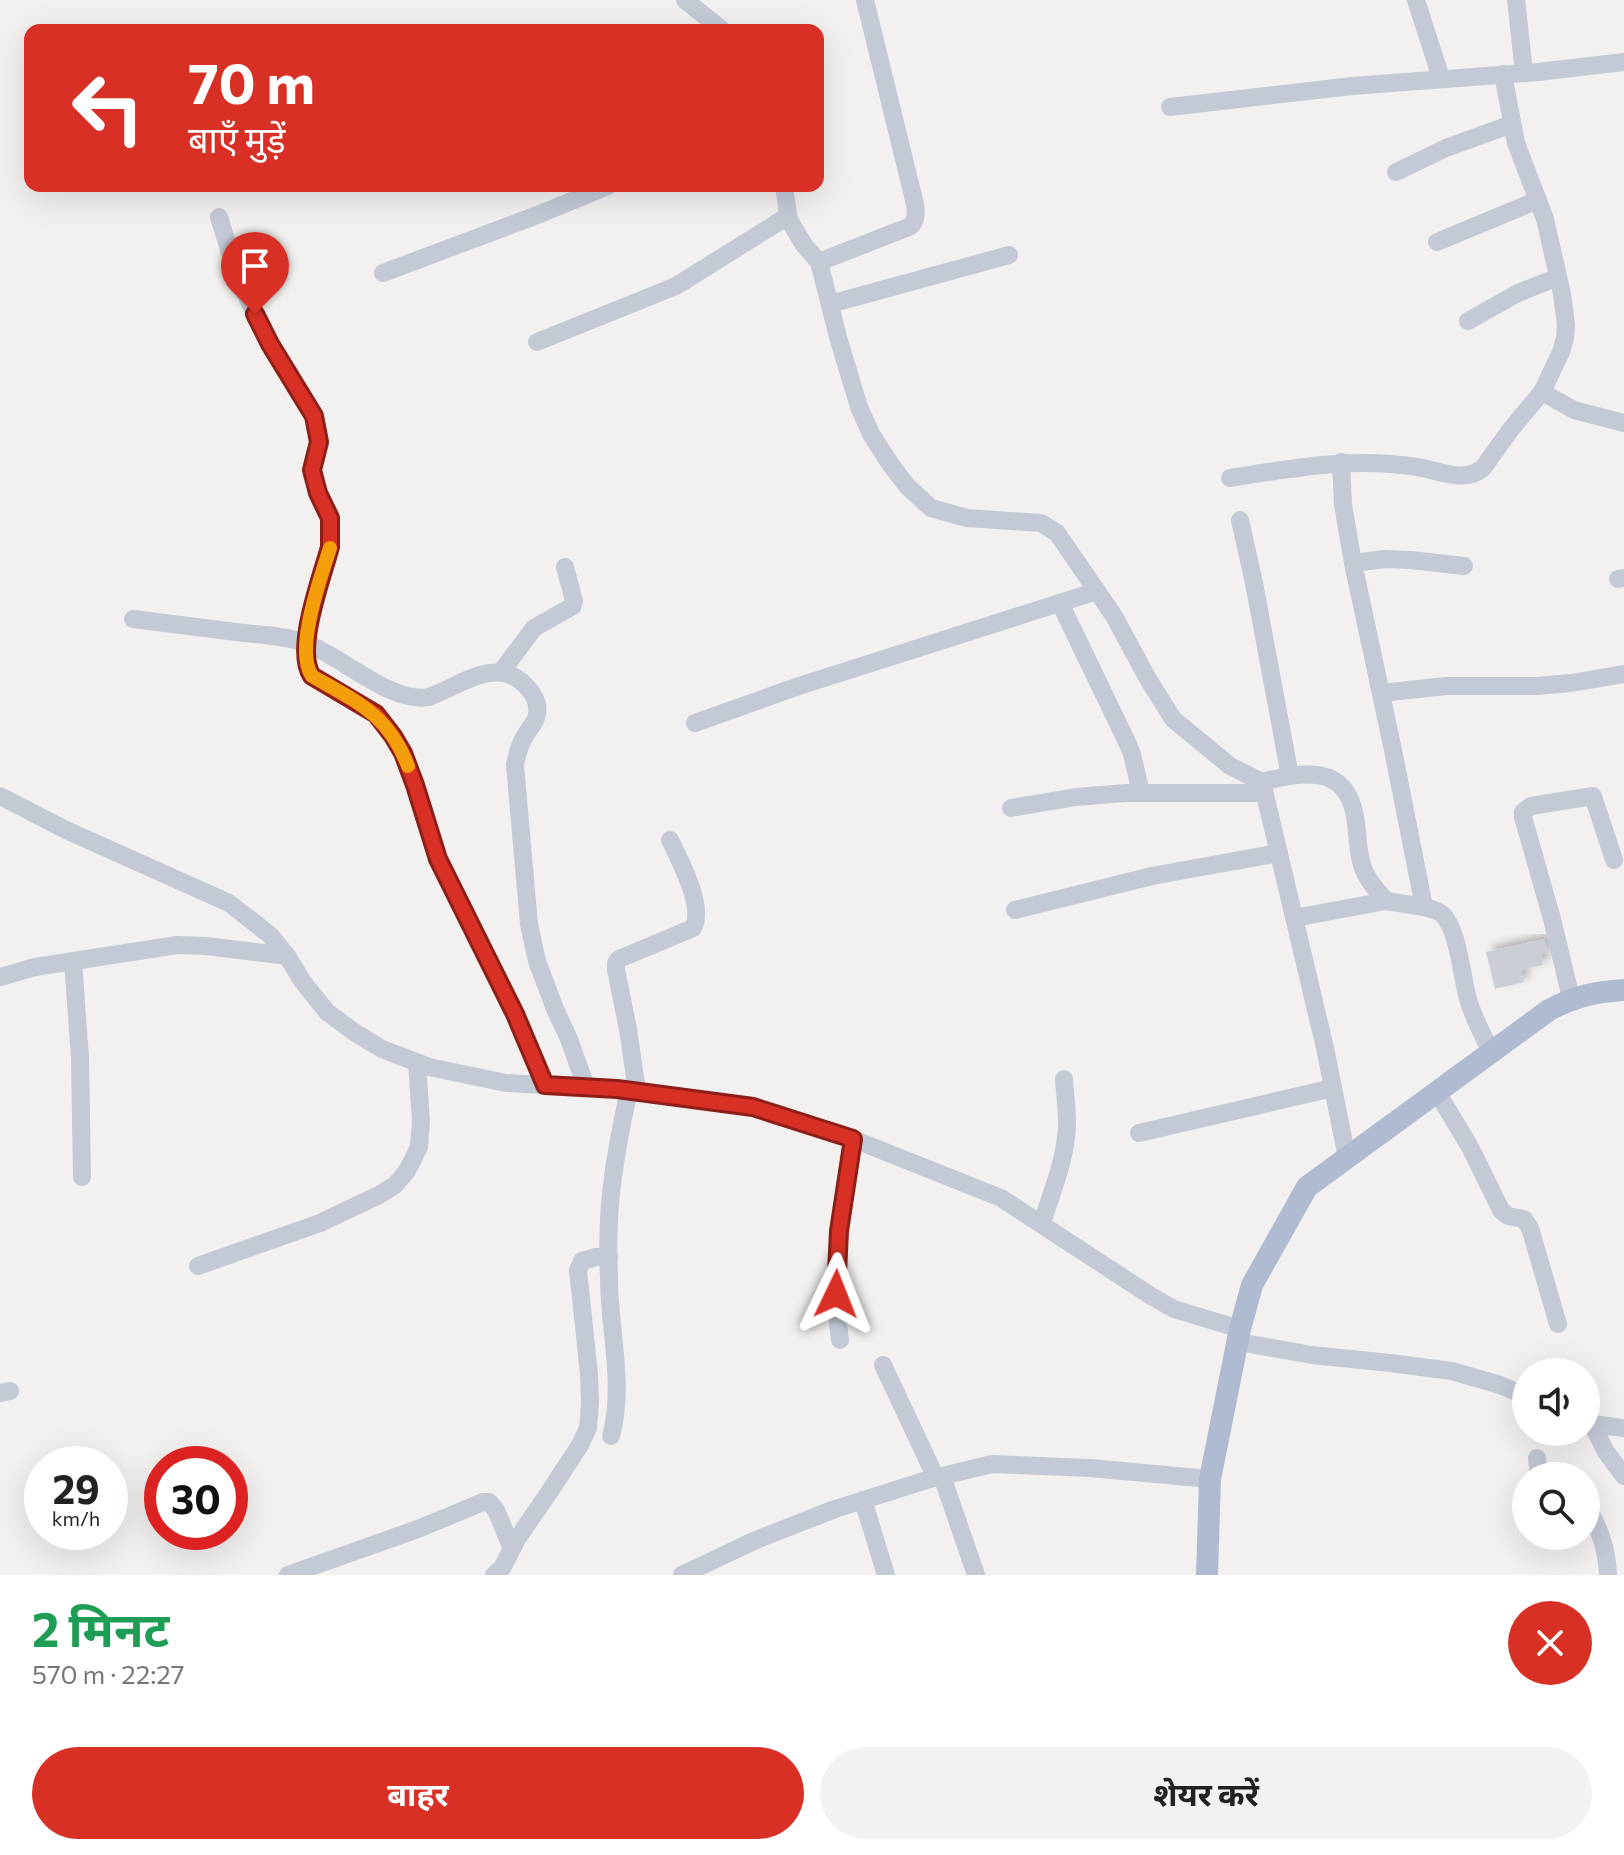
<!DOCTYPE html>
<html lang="hi">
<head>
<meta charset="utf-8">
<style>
	body { margin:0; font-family:Commissioner,"Noto Sans Devanagari",sans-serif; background:#f2f2f2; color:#222; height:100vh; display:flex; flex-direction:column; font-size:30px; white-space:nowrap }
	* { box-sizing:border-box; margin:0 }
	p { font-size:26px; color:#767676 }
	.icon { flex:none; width:44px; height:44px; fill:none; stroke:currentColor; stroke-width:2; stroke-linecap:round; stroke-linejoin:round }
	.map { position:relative; height:1575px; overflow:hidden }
	.details { display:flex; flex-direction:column; background:#fff; flex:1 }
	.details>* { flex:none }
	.guide { position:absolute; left:24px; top:24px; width:800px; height:168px; border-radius:16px; box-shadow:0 8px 32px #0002; background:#d93025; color:#fff; overflow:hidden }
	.controls { position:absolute; left:1512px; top:1358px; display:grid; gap:16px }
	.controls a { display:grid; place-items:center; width:88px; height:88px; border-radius:50%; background:#fff; box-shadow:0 8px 32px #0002; font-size:40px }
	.speed { position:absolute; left:24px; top:1446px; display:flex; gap:16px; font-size:40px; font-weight:700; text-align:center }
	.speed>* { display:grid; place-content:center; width:104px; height:104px; border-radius:50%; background:#fff; box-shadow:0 8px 32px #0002; line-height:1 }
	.speed small { font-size:20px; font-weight:400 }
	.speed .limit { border:12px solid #d22; background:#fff; color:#111 }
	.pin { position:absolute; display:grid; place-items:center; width:68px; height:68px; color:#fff; margin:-82px -34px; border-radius:50% 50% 50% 0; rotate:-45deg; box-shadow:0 0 8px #0007 }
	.pin .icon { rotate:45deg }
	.me { position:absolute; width:88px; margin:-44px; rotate:2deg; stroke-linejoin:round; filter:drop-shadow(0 0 6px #0008) }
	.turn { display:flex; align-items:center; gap:28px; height:168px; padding:0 32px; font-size:36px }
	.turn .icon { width:104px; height:104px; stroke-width:2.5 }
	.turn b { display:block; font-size:56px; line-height:68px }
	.round { display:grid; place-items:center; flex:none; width:84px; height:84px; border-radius:42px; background:#f2f2f2 }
	.summary { display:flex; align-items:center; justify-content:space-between; height:136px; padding:0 32px }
	h1 { font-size:48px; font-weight:700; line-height:60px; color:#1e9e55 }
	.action { display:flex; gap:16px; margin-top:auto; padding:16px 32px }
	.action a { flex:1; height:92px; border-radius:48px; background:#d93025; color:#fff; font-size:32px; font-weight:700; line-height:92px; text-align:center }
	.action a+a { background:#f2f2f2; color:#222 }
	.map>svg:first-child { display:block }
</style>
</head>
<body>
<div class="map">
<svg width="1624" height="1575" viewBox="0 0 1624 1575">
	<defs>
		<filter id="shadow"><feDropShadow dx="6" dy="-6" stdDeviation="4" flood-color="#0004"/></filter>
	</defs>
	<rect width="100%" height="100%" fill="#f3f1f0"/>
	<!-- building -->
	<path fill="#ccced6" filter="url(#shadow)" d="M1544 939 1548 953 1541 954 1543 965 1521 970 1524 982 1495 989 1486 952Z"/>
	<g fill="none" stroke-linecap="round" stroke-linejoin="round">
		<!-- minor -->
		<g stroke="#c3cad6" stroke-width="18">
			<path d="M685 0 722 30"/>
			<path d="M1416 0 1441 78"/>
			<path d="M1516 0 1524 72"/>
			<path d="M1170 107 1352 86 1538 72 1624 62"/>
			<path d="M1396 172 1446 148 1512 124"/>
			<path d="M784 186 789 220 804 245 819 262 838 337 859 407 871 434 891 465 907 486 931 508 967 518 1041 523 1057 533 1114 616 1148 679 1173 719 1230 766 1262 782"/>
			<path d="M219 217 235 269 255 314 270 344 314 416 319 442 312 470 318 493 330 518V547C322 576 294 651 312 676L376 714 393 736 403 753 415 785 438 859 515 1014 545 1085"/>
			<path d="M1437 242 1538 200"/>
			<path d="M819 262 911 226C917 219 916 212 915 204L865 0"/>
			<path d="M383 273 540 214 608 186"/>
			<path d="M830 304 1009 255"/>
			<path d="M1468 321 1518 293 1558 277"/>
			<path d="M537 342 676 286 788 216"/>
			<path d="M1542 392 1574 410 1624 423"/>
			<path d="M1341 462 1343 505 1353 563 1393 750 1424 907C1430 909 1437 910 1442 914 1458 928 1462 978 1468 999 1473 1017 1483 1035 1491 1052"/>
			<path d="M1230 478C1293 468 1353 457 1417 467 1439 470 1464 484 1483 468L1511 429 1542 392 1561 352 1565 338 1566 325 1562 294 1545 219 1516 143 1503 74"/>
			<path d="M1240 520 1254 583 1290 776"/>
			<path d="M1353 563 1385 559 1411 560 1464 566"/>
			<path d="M1618 579 1624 578"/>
			<path d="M1060 603 1126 740 1132 754 1141 793"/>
			<path d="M133 619C170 624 207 628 244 633 263 635 286 636 305 643 341 655 390 704 429 697 461 685 498 655 526 686 534 694 539 703 537 714 536 723 529 728 525 736 519 745 517 755 515 765L529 924 537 961 555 1009 569 1039 586 1087"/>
			<path d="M501 672 534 628 573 606 574 601 565 567"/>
			<path d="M1381 693 1446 686H1537L1571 683 1624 674"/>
			<path d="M695 723 799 686 1097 591"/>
			<path d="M0 796 66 830 229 903 270 935 287 956 303 982 327 1012 354 1032 382 1049 429 1067 506 1083 617 1089 753 1107 779 1114 853 1139 1001 1198 1151 1296 1174 1309 1240 1329"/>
			<path d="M1011 808 1076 797 1126 793H1264"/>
			<path d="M1015 910 1152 876 1279 853"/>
			<path d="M1294 918 1386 901 1424 907"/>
			<path d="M73 961 80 1058 82 1177"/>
			<path d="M0 977 35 967 177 945 206 946 287 956"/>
			<path d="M1571 998 1552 919 1523 817V812L1531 806 1593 796 1614 860"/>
			<path d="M637 1091 628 1029 616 970V963L619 959 693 928C705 907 680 861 670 840"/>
			<path d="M1437 1092 1470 1147 1501 1210 1508 1216 1524 1219 1530 1228 1558 1324"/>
			<path d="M1139 1133 1333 1088"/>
			<path d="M1347 1158 1325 1048 1262 782C1302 772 1345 763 1355 816 1358 833 1357 849 1362 865 1366 879 1377 890 1386 901"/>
			<path d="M1042 1224C1050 1196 1063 1167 1066 1137 1069 1118 1065 1098 1064 1079"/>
			<path d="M198 1266 320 1223 379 1195 395 1185 407 1171 419 1147 421 1121 417 1063"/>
			<path d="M840 1340C830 1272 841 1206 853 1139"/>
			<path d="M1238 1342 1312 1355 1390 1363 1452 1371 1500 1385 1526 1396"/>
			<path d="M883 1365 936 1478"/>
			<path d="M0 1393 10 1391"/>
			<path d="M1586 1423 1624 1428"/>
			<path d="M1592 1424 1606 1452 1624 1476"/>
			<path d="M611 1436C625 1385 609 1330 609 1278 608 1254 608 1229 610 1205 613 1166 621 1128 629 1090"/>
			<path d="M1537 1458 1539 1476"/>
			<path d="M942 1476 976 1575"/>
			<path d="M863 1500 886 1575"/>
			<path d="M1586 1504C1599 1528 1607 1548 1608 1575"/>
			<path d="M288 1575 418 1529 483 1502H489L496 1510 512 1549"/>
			<path d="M494 1575 502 1568 517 1539 550 1491 580 1445 588 1428 590 1403 589 1374 578 1270 582 1261 596 1257H609"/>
			<path d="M682 1575 756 1540 835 1509 930 1479 992 1464 1090 1468 1210 1479"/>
		</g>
		<!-- major -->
		<path stroke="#aebbd1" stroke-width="22" d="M1207 1575 1210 1479 1240 1329 1252 1285 1307 1187 1549 1010C1576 996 1594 992 1624 990"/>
	</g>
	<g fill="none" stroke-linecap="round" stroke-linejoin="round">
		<defs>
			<path id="route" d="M255 314 270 344 314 416 319 442 312 470 318 493 330 518V547C322 577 294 650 312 676L376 714 393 736 403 753 415 785 438 859 515 1014 545 1085 617 1089 753 1107 853 1139 839 1231 836 1294"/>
		</defs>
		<!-- route casing -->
		<use href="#route" stroke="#8d1f18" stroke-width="20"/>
		<!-- route -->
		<use href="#route" stroke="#d93025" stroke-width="14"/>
		<!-- slow -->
		<path stroke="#f59e0b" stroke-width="14" d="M330 548C321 577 294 650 312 676 357 702 388 714 408 766"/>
	</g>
</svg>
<div class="controls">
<a><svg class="icon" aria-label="sound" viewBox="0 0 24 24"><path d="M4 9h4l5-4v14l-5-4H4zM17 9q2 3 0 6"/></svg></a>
<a><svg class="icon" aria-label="search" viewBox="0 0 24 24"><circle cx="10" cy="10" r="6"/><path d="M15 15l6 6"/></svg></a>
</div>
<div class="speed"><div>29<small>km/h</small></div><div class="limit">30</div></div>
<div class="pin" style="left:255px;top:314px;background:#d93025"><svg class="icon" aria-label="arrive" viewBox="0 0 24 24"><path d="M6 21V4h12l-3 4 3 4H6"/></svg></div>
<svg class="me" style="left:836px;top:1294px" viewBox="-20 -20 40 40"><path d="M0-17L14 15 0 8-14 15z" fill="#d93025" stroke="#fff" stroke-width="4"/></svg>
<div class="guide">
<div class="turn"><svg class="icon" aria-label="left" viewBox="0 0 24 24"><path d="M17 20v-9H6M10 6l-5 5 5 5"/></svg><div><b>70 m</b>बाएँ मुड़ें</div></div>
</div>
</div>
<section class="details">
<div class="summary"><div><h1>2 मिनट</h1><p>570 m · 22:27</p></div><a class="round" style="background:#d93025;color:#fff"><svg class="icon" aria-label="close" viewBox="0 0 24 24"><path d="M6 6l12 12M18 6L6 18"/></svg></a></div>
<div class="action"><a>बाहर</a><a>शेयर करें</a></div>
</section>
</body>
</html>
